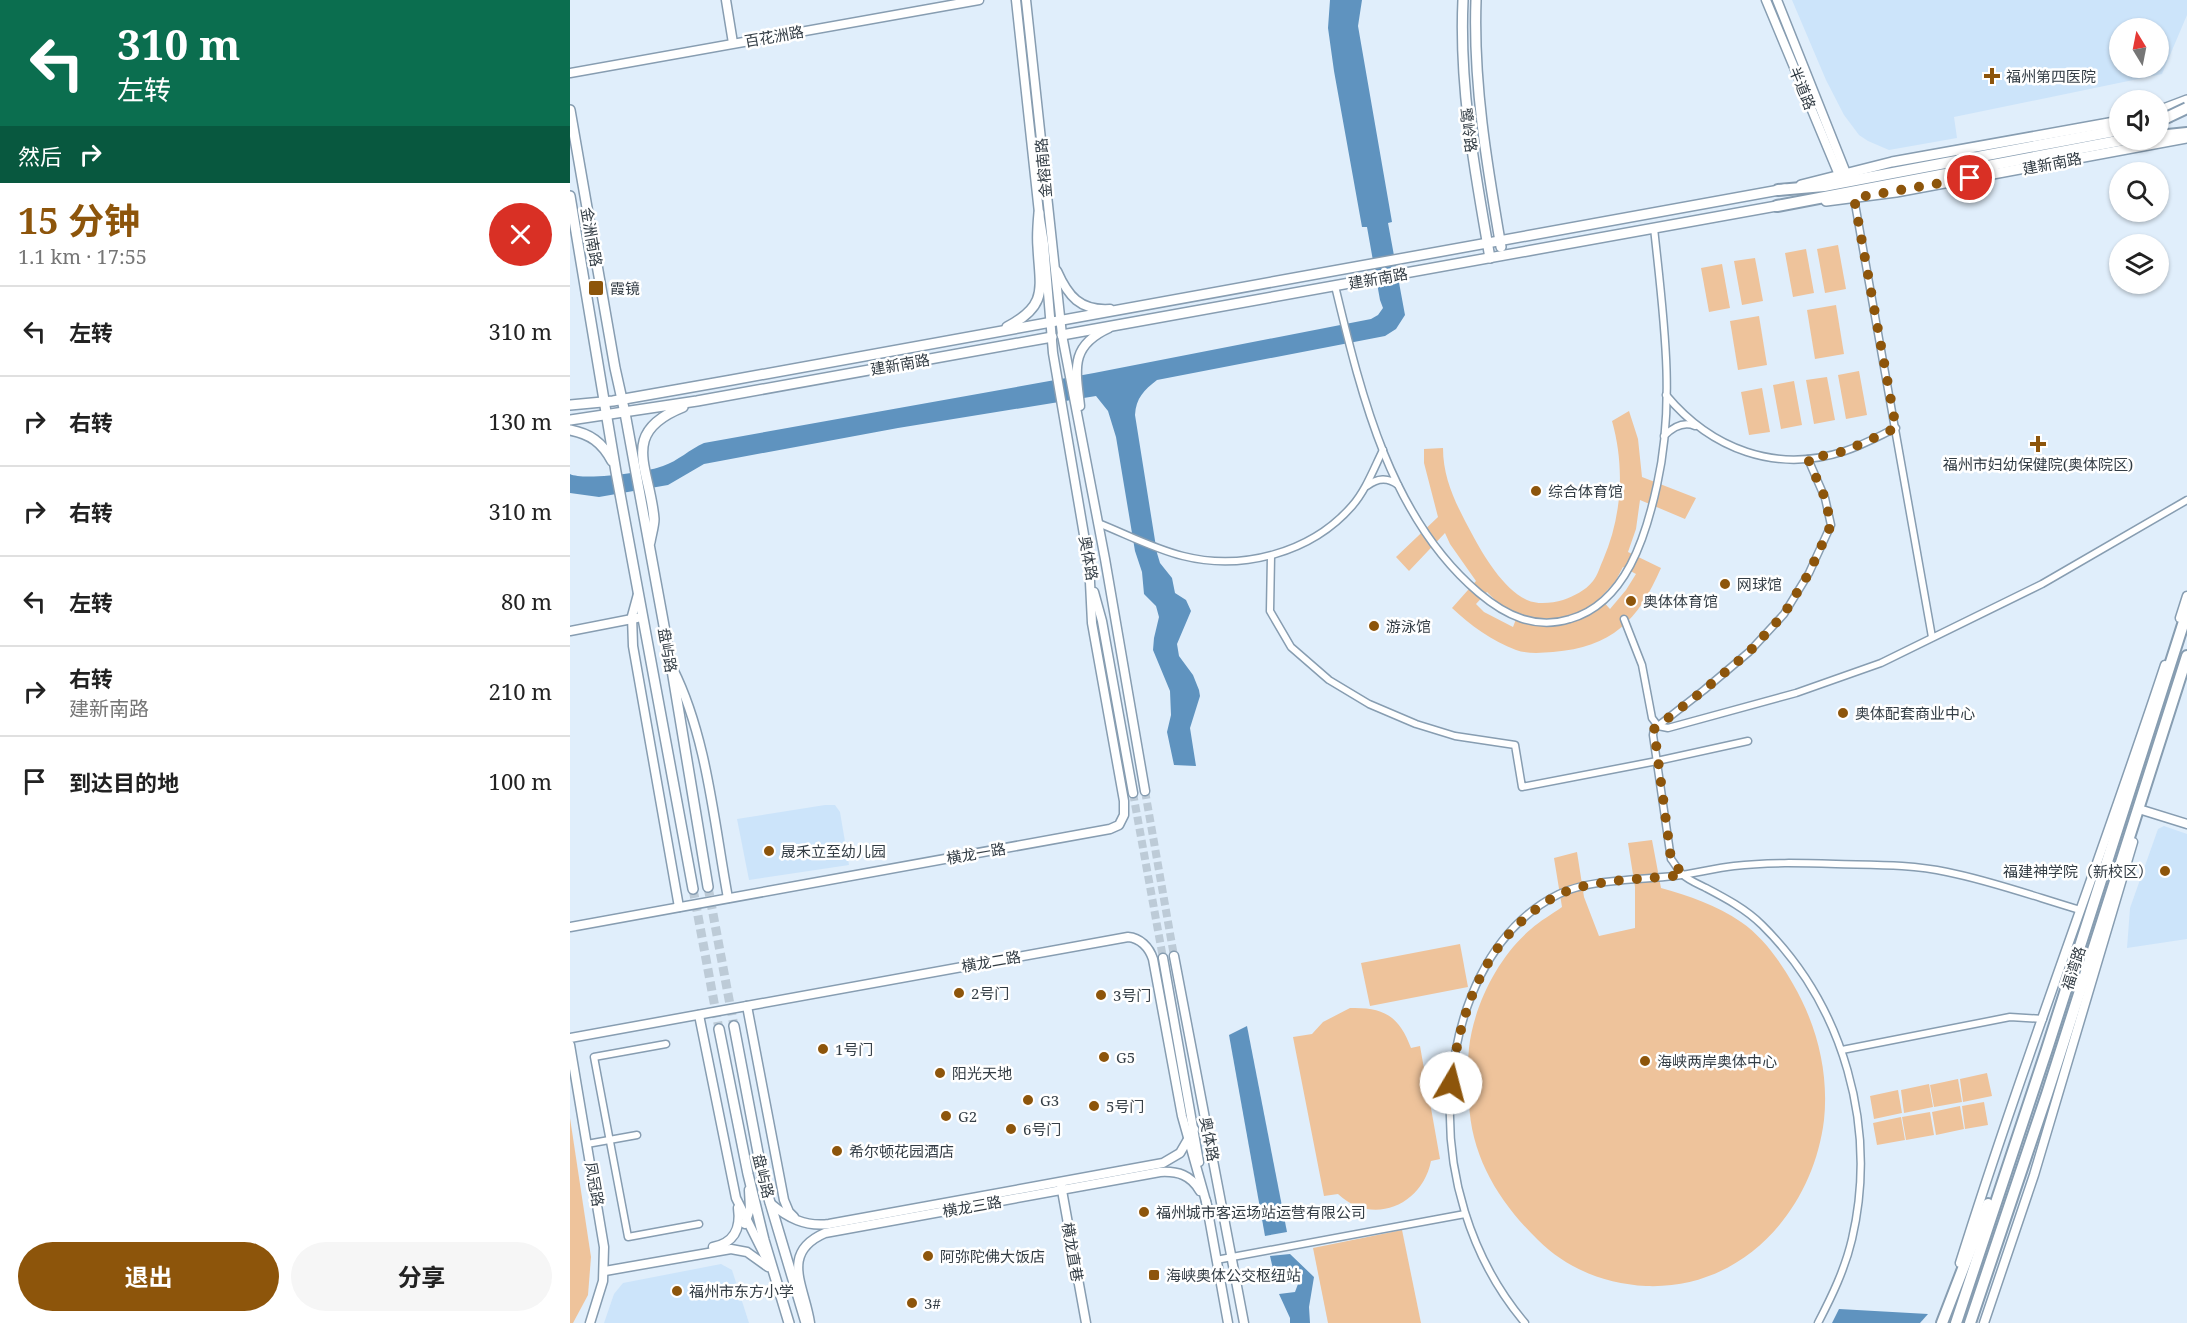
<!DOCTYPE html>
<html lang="zh">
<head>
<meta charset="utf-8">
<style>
	body { margin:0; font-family:"Noto Serif","Noto Sans SC",serif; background:#f6f6f6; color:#222; height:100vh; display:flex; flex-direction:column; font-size:22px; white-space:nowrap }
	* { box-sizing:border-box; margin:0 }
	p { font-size:20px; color:#767676 }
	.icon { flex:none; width:33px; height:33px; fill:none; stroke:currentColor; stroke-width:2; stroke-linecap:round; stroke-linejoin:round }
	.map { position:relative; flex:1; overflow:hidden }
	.side { display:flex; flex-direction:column; background:#fff; width:570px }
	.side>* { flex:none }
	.guide { background:#0b6e4f; color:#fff; overflow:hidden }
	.needle { width:39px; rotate:350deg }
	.buttons { position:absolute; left:1539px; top:18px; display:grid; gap:12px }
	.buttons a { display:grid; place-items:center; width:60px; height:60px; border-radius:50%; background:#fff; box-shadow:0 2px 4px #0004; font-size:30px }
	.pin { position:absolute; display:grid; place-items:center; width:51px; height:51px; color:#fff; margin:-26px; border:3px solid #fff; border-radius:50%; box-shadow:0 2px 6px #0007 }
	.me { position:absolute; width:66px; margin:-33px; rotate:8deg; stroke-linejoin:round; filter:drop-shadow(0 0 4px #0008) }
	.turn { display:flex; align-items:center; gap:21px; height:126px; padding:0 18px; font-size:27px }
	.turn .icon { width:78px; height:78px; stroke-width:2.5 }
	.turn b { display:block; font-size:42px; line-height:51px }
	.then { display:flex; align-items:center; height:57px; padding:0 18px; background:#0003; gap:12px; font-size:22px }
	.round { display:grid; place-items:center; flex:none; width:63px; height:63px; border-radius:32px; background:#f6f6f6 }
	.head { display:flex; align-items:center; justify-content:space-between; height:102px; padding:0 18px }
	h1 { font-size:36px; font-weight:700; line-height:45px; color:#8d550b }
	.cta { display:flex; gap:12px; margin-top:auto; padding:12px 18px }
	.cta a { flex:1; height:69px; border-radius:36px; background:#8d550b; color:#fff; font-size:24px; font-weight:700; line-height:69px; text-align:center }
	.cta a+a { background:#f6f6f6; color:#222 }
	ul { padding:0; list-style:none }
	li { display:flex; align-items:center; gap:18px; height:90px; padding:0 18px; border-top:2px solid #e0e0e0 }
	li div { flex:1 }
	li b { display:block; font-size:22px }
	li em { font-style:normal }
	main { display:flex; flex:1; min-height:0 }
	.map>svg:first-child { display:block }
</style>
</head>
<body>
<main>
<section class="side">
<div class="guide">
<div class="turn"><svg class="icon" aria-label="left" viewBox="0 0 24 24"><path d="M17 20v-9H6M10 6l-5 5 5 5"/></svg><div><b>310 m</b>左转</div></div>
<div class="then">然后<svg class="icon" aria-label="right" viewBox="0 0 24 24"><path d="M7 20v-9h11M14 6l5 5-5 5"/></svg></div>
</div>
<div class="head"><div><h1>15 分钟</h1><p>1.1 km · 17:55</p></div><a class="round" style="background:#d93025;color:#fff"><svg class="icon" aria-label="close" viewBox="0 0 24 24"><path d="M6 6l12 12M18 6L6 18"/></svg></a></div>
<ul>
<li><svg class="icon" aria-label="left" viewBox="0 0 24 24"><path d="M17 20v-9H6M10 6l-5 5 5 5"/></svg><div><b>左转</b></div><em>310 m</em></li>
<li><svg class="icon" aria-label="right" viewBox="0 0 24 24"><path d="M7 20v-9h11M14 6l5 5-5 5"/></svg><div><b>右转</b></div><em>130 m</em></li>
<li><svg class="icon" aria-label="right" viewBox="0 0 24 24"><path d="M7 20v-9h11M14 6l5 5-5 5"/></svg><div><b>右转</b></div><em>310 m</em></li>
<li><svg class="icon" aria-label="left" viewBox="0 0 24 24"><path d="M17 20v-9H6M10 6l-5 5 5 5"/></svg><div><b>左转</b></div><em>80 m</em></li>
<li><svg class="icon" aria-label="right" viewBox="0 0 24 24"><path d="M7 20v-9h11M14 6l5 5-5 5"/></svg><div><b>右转</b><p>建新南路</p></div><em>210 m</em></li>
<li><svg class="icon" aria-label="arrive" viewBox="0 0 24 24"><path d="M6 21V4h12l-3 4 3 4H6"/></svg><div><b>到达目的地</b></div><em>100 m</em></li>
</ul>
<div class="cta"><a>退出</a><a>分享</a></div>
</section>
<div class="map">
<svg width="1617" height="1323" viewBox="0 0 1617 1323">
	<rect width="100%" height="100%" fill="#e0eefb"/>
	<!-- built -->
	<g fill="#cce4fa" fill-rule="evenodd">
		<path d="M1222 0H1617V15L1592 74 1384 117 1387 138 1319 150 1298 141 1289 135 1274 115 1256 80ZM1588 28V68H1550V28Z"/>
		<path d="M255 805H265L270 812 279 865 179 880 167 819Z"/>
		<path d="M1594 826 1617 834V939L1557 948 1560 908 1588 829Z"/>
		<path d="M151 1264 162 1270 179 1323H34L44 1294 53 1283Z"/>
	</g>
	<!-- green -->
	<g fill="#eec39b" fill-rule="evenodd">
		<path d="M1268 245 1276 289 1255 293 1247 249Z"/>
		<path d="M1236 249 1244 293 1223 297 1215 253Z"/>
		<path d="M1185 258 1193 301 1172 305 1164 261Z"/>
		<path d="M1152 264 1160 308 1139 312 1131 268Z"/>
		<path d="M1266 305 1274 354 1245 359 1237 310Z"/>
		<path d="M1189 316 1197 365 1168 370 1160 321Z"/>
		<path d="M1289 371 1297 415 1276 419 1268 375Z"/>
		<path d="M1257 377 1265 420 1244 424 1236 380Z"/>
		<path d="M1224 381 1232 425 1211 429 1203 385Z"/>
		<path d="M1192 388 1200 432 1179 435 1171 392Z"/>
		<path d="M1059 411 1068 439 1072 477 1126 498 1115 519 1070 500 1066 529 1058 552 1091 568C1068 621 1042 647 983 652 971 653 957 654 946 650 922 641 900 625 882 608L906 581 880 544 875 533 839 571 826 557 868 517 854 463V449L873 448C873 480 887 506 902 534 913 555 934 590 957 600 968 605 982 603 993 600 1004 596 1015 591 1023 581 1028 575 1030 566 1033 560 1052 516 1055 467 1042 421ZM1053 567 1066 574 1056 590 1040 609 1030 598 1045 582ZM917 592 928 603 948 614 943 627 914 612 906 604Z"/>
		<path d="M1082 840 1091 888C1119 896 1147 905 1171 922 1193 937 1210 961 1223 984 1247 1025 1259 1073 1254 1120 1243 1211 1172 1290 1076 1286 1036 1284 997 1269 968 1240 930 1203 901 1158 899 1102 899 1084 897 1066 899 1048 904 1005 928 957 961 929 970 921 982 914 992 907L984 858 1007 852 1014 897 1029 936 1065 928V887L1058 843Z"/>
		<path d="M890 944 898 987 800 1006 791 963Z"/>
		<path d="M780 1008C814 1007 829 1016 841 1048L850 1046 870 1159 861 1161C852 1206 802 1226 768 1194L754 1196 723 1037 742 1034 753 1022Z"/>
		<path d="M1417 1073 1422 1096 1393 1102 1390 1079Z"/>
		<path d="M1388 1079 1392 1102 1364 1107 1360 1085Z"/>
		<path d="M1359 1084 1363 1107 1334 1113 1331 1090Z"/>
		<path d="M1328 1090 1332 1113 1304 1119 1300 1096Z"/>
		<path d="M1414 1102 1418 1125 1395 1129 1392 1106Z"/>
		<path d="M1390 1106 1394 1129 1366 1135 1362 1112Z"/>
		<path d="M1360 1112 1364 1135 1336 1140 1332 1117Z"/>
		<path d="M1331 1117 1335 1140 1307 1145 1303 1123Z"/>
		<path d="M0 1118 21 1257 18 1295 3 1323H0Z"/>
		<path d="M832 1230 851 1323H758L743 1248Z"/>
	</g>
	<!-- water -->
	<g fill="#5f93bf">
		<path d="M760 0H792L788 26 822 222 818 223 835 315 826 329 815 336 587 380C574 390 566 398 565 415L587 553 590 563 602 578 605 593 616 600 621 611 607 644 609 656 623 675 629 690 630 696 620 728 626 766 604 765 597 732 601 715 600 691 583 650 584 638 589 617 586 606 574 594 572 572 565 551 546 437 538 411 526 396 328 428 134 464 98 485 29 497 0 493V474C14 481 78 472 93 466 108 461 120 449 134 443L524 373 801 319 808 315 813 308 810 300 797 227H792L764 71 758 28Z"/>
		<path d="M677 1026 717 1232 695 1236 659 1035Z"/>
		<path d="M720 1254 744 1277 739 1307 740 1323H720V1318L709 1294 725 1292 728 1284 721 1271 703 1269 700 1256Z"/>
		<path d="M1269 1309 1358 1314 1350 1323H1262Z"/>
	</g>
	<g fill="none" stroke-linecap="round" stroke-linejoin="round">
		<!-- secondary-tunnel -->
		<g stroke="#bdcbd7" stroke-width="8" stroke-dasharray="8 4" stroke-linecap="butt">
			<path d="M575 791 604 956"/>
			<path d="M563 793 593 958"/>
		</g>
		<!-- primary-tunnel -->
		<g stroke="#bdcbd7" stroke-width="9" stroke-dasharray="9 4.5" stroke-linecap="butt">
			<path d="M138 887 164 1026"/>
			<path d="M123 889 149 1029"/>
		</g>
		<defs>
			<g id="street">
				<path d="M1284 198 1362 637"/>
				<path d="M765 286C791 394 820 518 909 593 935 615 965 630 1000 619 1056 603 1076 536 1087 485 1106 401 1093 313 1084 228"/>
				<path d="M1096 395C1141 449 1206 474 1275 451 1293 445 1309 436 1326 428"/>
				<path d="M1094 436C1103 427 1113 421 1125 426"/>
				<path d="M1238 459 1255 498 1261 525 1239 573 1214 614 1179 652 1134 690 1084 729 1083 735 1101 859C1105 864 1108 870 1112 874 1118 880 1128 884 1136 888 1155 898 1176 909 1192 925 1274 1006 1308 1127 1282 1239 1275 1269 1262 1296 1248 1323"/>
				<path d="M797 486C807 478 818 477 828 485"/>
				<path d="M528 523C556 534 584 549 613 556 672 571 741 553 782 506 796 490 804 468 813 450"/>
				<path d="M701 556 700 611 721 647 759 680 799 704 846 724 885 736 945 745 952 787 1087 761 1178 741"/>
				<path d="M1054 619 1072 665 1082 718 1088 726 1098 728 1226 693 1311 663 1472 584 1617 500"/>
				<path d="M96 1044 24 1057 58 1237 129 1224"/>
				<path d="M1272 1050 1440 1017 1473 1019"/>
				<path d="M17 1144 67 1135"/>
				<path d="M646 1260 895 1214"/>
				<path d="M955 1323C900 1258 874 1170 881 1086 887 1012 918 929 989 894 1020 879 1069 880 1104 876 1124 874 1144 868 1164 866 1197 862 1232 863 1266 864 1303 865 1341 864 1377 872 1422 881 1466 897 1510 910"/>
			</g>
			<g id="secondary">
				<path d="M156 0 163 43"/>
				<path d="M446 0 469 213 474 244 483 353 519 564"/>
				<path d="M456 0 492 335 535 559 575 791"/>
				<path d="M1196 0 1269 175"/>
				<path d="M1207 0 1276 173"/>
				<path d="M0 73 409 0"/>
				<path d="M487 271C498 296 510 311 540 309"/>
				<path d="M510 406C506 370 499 346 539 328"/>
				<path d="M524 592 532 621 563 793"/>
				<path d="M68 594 62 616 63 646 109 907"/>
				<path d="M1610 618 1617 596"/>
				<path d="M0 631 67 618"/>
				<path d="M103 669C137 737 144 823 158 898"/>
				<path d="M1572 810 1617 824"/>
				<path d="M0 927 540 829 549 825 554 815V801L522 623 519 562"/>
				<path d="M604 956 674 1323"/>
				<path d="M593 958 629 1162"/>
				<path d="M177 1006 214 1200 219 1212 224 1217"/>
				<path d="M129 1015 166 1198 198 1262"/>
				<path d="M0 1038 558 937C570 938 579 947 583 959L612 1116 637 1205"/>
				<path d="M0 1045 34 1247 33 1281 20 1323"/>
				<path d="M491 1185 516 1323"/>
				<path d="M636 1201 658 1323"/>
				<path d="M200 1203C218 1218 235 1227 259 1224L593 1163 610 1153 624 1129"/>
				<path d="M175 1224 180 1209 179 1190"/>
				<path d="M143 1247C164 1243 171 1229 168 1208"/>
				<path d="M1390 1263C1453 1062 1529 865 1595 665"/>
				<path d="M35 1271 161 1249 177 1252 198 1267"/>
				<path d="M240 1323C235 1287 209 1253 255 1233L590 1172C608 1171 621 1175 630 1191"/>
				<path d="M1414 1323 1464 1175 1563 842"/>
			</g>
			<g id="primary">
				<path d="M893 0C889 88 905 172 920 258"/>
				<path d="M906 0C903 84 917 165 931 247"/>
				<path d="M0 110 45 368 55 413 101 664 138 887"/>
				<path d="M1588 111 1617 100"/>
				<path d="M1231 185 1322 162 1550 121"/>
				<path d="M0 196 46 472 123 889"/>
				<path d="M1256 201 1326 192 1617 138"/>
				<path d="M437 327C479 305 470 288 468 247 467 236 468 224 469 213"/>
				<path d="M492 335 1212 205"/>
				<path d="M0 405 43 401 162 380 1215 189"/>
				<path d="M0 420 127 401 482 337"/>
				<path d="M0 430C20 434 32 442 42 461"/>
				<path d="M80 542C81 535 84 526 84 519 80 468 48 433 113 407"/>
				<path d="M164 1026 193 1179 236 1323"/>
				<path d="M149 1029 178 1174 194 1240 219 1323"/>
			</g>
			<g id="highway">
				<path d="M1588 121 1598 117"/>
				<path d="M1588 136 1617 133"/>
				<path d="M1208 190 1254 186 1550 130"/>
				<path d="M1207 206 1553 140"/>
				<path d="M1372 1323 1418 1204"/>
				<path d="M1386 1323 1477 1049 1617 612"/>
				<path d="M1400 1323 1477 1094 1617 656"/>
			</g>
		</defs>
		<!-- street casing -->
		<use href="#street" stroke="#879db1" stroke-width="9"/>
		<!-- secondary casing -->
		<use href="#secondary" stroke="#879db1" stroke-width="11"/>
		<!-- primary casing -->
		<use href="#primary" stroke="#879db1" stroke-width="12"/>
		<!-- highway casing -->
		<use href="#highway" stroke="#879db1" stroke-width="14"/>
		<!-- street -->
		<use href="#street" stroke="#fff" stroke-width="6"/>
		<!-- secondary -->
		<use href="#secondary" stroke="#fff" stroke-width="8"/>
		<!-- primary -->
		<use href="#primary" stroke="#fff" stroke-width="9"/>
		<!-- highway -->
		<use href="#highway" stroke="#fff" stroke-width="10"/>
		<defs>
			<path id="highway-bridge" d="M1598 117 1617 108"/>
		</defs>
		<!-- highway-bridge casing -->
		<use href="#highway-bridge" stroke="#879db1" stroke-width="14" stroke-linecap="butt"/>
		<!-- highway-bridge -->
		<use href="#highway-bridge" stroke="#fff" stroke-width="10"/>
	</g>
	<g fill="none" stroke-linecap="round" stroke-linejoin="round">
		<!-- route -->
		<path stroke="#8d550b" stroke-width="10" stroke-dasharray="0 18" d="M881 1083C889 1019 909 955 961 913 973 904 985 895 1000 890 1034 879 1077 879 1113 875L1101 859 1084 729 1134 690 1179 652 1214 614 1239 573 1261 525 1255 498 1238 459 1275 451 1326 428 1284 198 1400 178"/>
	</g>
	<!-- markers -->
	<g fill="#8d550b" stroke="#fff" stroke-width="2">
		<path d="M1419 67h6v6h6v6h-6v6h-6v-6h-6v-6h6z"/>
		<rect x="18" y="280" width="16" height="16" rx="3"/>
		<path d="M1465 435h6v6h6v6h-6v6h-6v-6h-6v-6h6z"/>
		<circle cx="966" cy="491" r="6"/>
		<circle cx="1155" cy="584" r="6"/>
		<circle cx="1061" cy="601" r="6"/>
		<circle cx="804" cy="626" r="6"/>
		<circle cx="1273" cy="713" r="6"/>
		<circle cx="199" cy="851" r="6"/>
		<circle cx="1595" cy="871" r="6"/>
		<circle cx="389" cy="993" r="6"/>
		<circle cx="531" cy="995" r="6"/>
		<circle cx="253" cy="1049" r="6"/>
		<circle cx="534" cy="1057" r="6"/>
		<circle cx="1075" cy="1061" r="6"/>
		<circle cx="370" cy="1073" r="6"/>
		<circle cx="458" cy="1100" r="6"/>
		<circle cx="524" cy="1106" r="6"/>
		<circle cx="376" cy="1116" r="6"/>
		<circle cx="441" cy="1129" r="6"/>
		<circle cx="267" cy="1151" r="6"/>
		<circle cx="574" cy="1212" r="6"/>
		<circle cx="358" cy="1256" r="6"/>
		<rect x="578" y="1269" width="12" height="12" rx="3"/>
		<circle cx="107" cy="1291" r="6"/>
		<circle cx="342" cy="1303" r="6"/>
	</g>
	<g text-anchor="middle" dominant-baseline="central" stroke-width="5" stroke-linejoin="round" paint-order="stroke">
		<!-- street labels -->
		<g font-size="15" fill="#333d45" stroke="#fff">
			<text transform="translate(204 36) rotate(-10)">百花洲路</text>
			<text transform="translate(1233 88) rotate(68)">半道路</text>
			<text transform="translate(899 130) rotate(82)">鹭岭路</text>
			<text transform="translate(1482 163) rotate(-11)">建新南路</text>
			<text transform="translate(473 168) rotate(-95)">金榕南路</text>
			<text transform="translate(22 237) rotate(80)">金洲南路</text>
			<text transform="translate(808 278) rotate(-10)">建新南路</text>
			<text transform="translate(330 364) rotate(-10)">建新南路</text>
			<text transform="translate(519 558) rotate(80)">奥体路</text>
			<text transform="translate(98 650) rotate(80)">盘屿路</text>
			<text transform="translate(406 853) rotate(-10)">横龙一路</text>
			<text transform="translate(421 961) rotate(-10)">横龙二路</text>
			<text transform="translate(1503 968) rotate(-72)">福湾路</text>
			<text transform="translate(640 1139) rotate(79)">奥体路</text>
			<text transform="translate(194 1176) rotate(76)">盘屿路</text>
			<text transform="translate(25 1184) rotate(80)">凤冠路</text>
			<text transform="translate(402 1206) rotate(-10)">横龙三路</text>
			<text transform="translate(503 1252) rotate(80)">横龙直巷</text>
		</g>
		<!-- poi labels -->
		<g font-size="15" fill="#333d45" stroke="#fff" text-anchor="start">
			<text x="1436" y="76">福州第四医院</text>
			<text x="40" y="288">霞镜</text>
			<text x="1468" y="464" text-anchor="middle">福州市妇幼保健院(奥体院区)</text>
			<text x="978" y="491">综合体育馆</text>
			<text x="1167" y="584">网球馆</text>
			<text x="1073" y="601">奥体体育馆</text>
			<text x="816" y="626">游泳馆</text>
			<text x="1285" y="713">奥体配套商业中心</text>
			<text x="211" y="851">晟禾立至幼儿园</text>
			<text x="1583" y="871" text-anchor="end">福建神学院（新校区）</text>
			<text x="401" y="993">2号门</text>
			<text x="543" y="995">3号门</text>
			<text x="265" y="1049">1号门</text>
			<text x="546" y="1057">G5</text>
			<text x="1087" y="1061">海峡两岸奥体中心</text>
			<text x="382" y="1073">阳光天地</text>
			<text x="470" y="1100">G3</text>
			<text x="536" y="1106">5号门</text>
			<text x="388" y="1116">G2</text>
			<text x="453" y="1129">6号门</text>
			<text x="279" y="1151">希尔顿花园酒店</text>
			<text x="586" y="1212">福州城市客运场站运营有限公司</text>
			<text x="370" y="1256">阿弥陀佛大饭店</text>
			<text x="596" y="1275">海峡奥体公交枢纽站</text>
			<text x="119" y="1291">福州市东方小学</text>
			<text x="354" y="1303">3#</text>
		</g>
	</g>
</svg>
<div class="buttons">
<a><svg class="needle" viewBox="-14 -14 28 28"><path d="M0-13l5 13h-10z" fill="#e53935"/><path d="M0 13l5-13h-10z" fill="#767676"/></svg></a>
<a><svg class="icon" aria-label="sound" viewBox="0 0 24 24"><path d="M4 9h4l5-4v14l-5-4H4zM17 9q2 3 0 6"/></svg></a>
<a><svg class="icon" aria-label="search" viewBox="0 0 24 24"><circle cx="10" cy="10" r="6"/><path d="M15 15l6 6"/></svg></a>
<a><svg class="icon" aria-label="layers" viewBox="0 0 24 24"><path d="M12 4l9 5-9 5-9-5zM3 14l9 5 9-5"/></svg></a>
</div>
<div class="pin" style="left:1400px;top:178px;background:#d93025"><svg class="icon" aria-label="arrive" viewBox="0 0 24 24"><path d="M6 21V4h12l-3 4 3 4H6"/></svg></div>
<svg class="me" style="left:881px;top:1083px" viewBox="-20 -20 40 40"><circle r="19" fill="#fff"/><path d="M0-13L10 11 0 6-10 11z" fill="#8d550b"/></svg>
</div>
</main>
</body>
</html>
